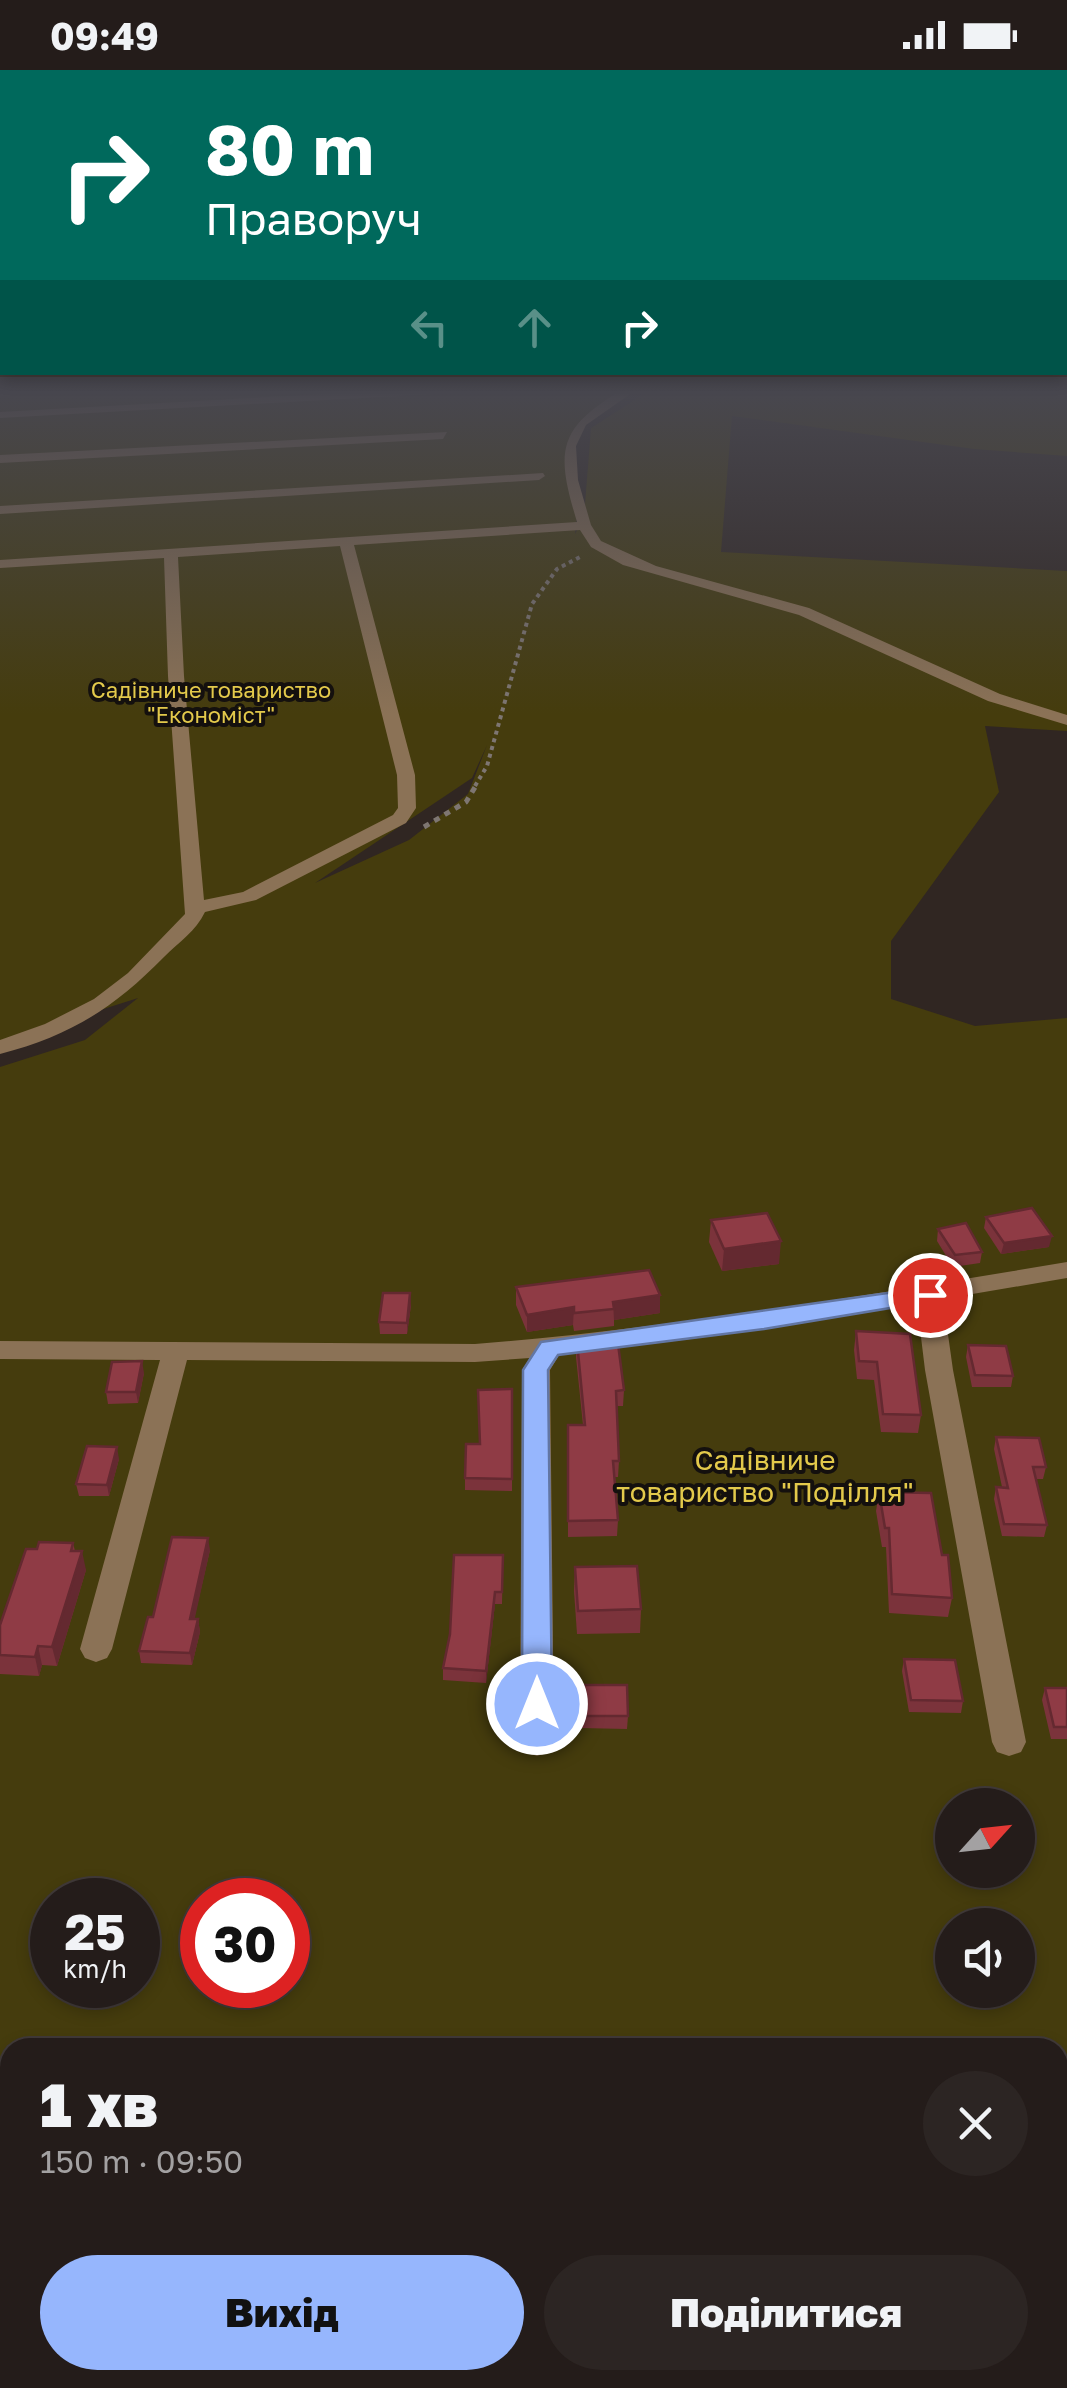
<!DOCTYPE html>
<html lang="uk">
<head>
<meta charset="utf-8">
<style>
	body { margin:0; font-family:"Golos Text",sans-serif; background:#2c2523; color:#f1f3f6; height:100vh; display:flex; flex-direction:column; font-size:38px; white-space:nowrap }
	* { box-sizing:border-box; margin:0 }
	p { font-size:32px; color:#a3a1a2 }
	.icon { flex:none; width:55px; height:55px; fill:none; stroke:currentColor; stroke-width:2; stroke-linecap:round; stroke-linejoin:round }
	.map { position:relative; flex:1; overflow:hidden }
	.sheet { position:absolute; left:0px; top:1968px; width:1068px; height:352px; display:flex; flex-direction:column; background:#241c1a; border-radius:30px 30px 0 0; box-shadow:0 5px 15px #0003,0 0 0 2px #413a39 }
	.sheet>* { flex:none }
	.hud { position:absolute; left:0px; top:0px; width:1068px; height:305px; box-shadow:0 5px 15px #0003,0 0 0 2px #413a39; background:#00695c; color:#fff; overflow:hidden }
	.needle { width:65px; rotate:63deg }
	.buttons { position:absolute; left:935px; top:1718px; display:grid; gap:20px }
	.buttons a { display:grid; place-items:center; width:100px; height:100px; border-radius:50%; background:#241c1a; box-shadow:0 5px 15px #0003,0 0 0 2px #413a39; font-size:50px }
	.speed { position:absolute; left:30px; top:1808px; display:flex; gap:20px; font-size:50px; font-weight:700; text-align:center }
	.speed>* { display:grid; place-content:center; width:130px; height:130px; border-radius:50%; background:#241c1a; box-shadow:0 5px 15px #0003,0 0 0 2px #413a39; line-height:1 }
	.speed small { font-size:25px; font-weight:400 }
	.speed .limit { border:15px solid #d22; background:#fff; color:#111 }
	.pin { position:absolute; display:grid; place-items:center; width:85px; height:85px; color:#fff; margin:-42px; border:5px solid #fff; border-radius:50%; box-shadow:0 2px 10px #0007 }
	.me { position:absolute; width:110px; margin:-55px; rotate:0deg; stroke-linejoin:round; filter:drop-shadow(0 0 8px #0008) }
	.turn { display:flex; align-items:center; gap:35px; height:210px; padding:0 40px; font-size:45px }
	.turn .icon { width:130px; height:130px; stroke-width:2.5 }
	.turn b { display:block; font-size:70px; line-height:85px }
	.lanes { display:flex; align-items:center; height:95px; padding:0 40px; background:#0003; justify-content:center; gap:50px; direction:ltr }
	.lanes .off { opacity:.35 }
	.round { display:grid; place-items:center; flex:none; width:105px; height:105px; border-radius:52px; background:#2c2523 }
	.overview { display:flex; align-items:center; justify-content:space-between; height:170px; padding:0 40px }
	h1 { font-size:60px; font-weight:800; line-height:75px }
	.action { display:flex; gap:20px; margin-top:auto; padding:20px 40px }
	.action a { flex:1; height:115px; border-radius:60px; background:#96b6fd; color:#111; font-size:40px; font-weight:800; line-height:115px; text-align:center }
	.action a+a { background:#2c2523; color:#f1f3f6 }
	.status { display:flex; justify-content:space-between; align-items:center; height:70px; padding:0 50px; background:#241c1a; direction:ltr }
	.status svg { height:28px; fill:currentColor }
	.map>svg:first-child { display:block }
</style>
</head>
<body>
<div class="status"><b>09:49</b><svg viewBox="0 0 49 12"><path d="M0 12V9h3v3zM5 12V6h3v6zM10 12V3h3v9zM15 12V0h3v12zM26 1h20v11H26zM47 4h2v5h-2z"/></svg></div>
<div class="map">
<svg width="1067" height="2318" viewBox="0 0 1067 2318">
	<rect width="100%" height="100%" fill="#302622"/>
	<!-- green -->
	<path fill="#453c0d" fill-rule="evenodd" d="M0 320H635L579 354 569 384 578 437 575 464 584 447 591 358 650 320H1067V386L974 379 732 346 721 482 1067 501V661L985 656 999 722 891 871V929L975 956 1067 948V2318H0V997L85 970 138 928 0 972ZM487 675 468 724 409 770 315 813 472 708ZM952 1735H1018V1800H952ZM52 1830H138V1915H52ZM202 1830H288V1915H202ZM952 1855H1018V1920H952ZM10 1978H1058V2310H10Z"/>
	<g fill="none" stroke-linecap="round" stroke-linejoin="round">
		<!-- path-far2 -->
		<path stroke="#7e7672" stroke-width="4" stroke-dasharray="4 4" stroke-linecap="butt" d="M475 716 487 696 532 534 557 499 580 487"/>
		<!-- path-far1 -->
		<path stroke="#7e7672" stroke-width="5" stroke-dasharray="6 6" stroke-linecap="butt" d="M424 757 466 732 477 714"/>
		<!-- path -->
		<g stroke="#7e7672" stroke-width="10" stroke-dasharray="11 11" stroke-linecap="butt">
			<path d="M1058 2204 1067 2202"/>
			<path d="M0 2309 33 2318"/>
			<path d="M352 2318 401 2310"/>
		</g>
		<!-- minor -->
		<g fill="#8b7256" fill-rule="evenodd">
			<path d="M394 320H459L453 323 0 348V342Z"/>
			<path d="M622 320H636L586 355 576 376 578 410 591 455 601 471 656 496 809 538 1000 624 1067 645V655L988 631 799 545 623 495 591 477 580 460 354 475 415 705 416 738 406 753 256 830 205 842C196 861 179 872 164 887 114 938 70 966 0 984V970L45 954 94 929 128 903 185 844 168 606 164 488 0 498V490L577 452C556 382 556 359 622 320ZM340 476 397 705 398 738 393 745 243 822 204 830 184 606 178 487Z"/>
			<path d="M447 362 443 369 0 393V385Z"/>
			<path d="M543 403 545 406 539 410 0 444V436Z"/>
			<path d="M1067 1192V1208L943 1229 953 1300 1026 1672 1021 1682 1009 1686 997 1682 992 1672 925 1300 917 1234 698 1268 559 1285 550 1300 554 1672 549 1682 537 1686 525 1682 520 1672 522 1300 530 1288 475 1292 187 1290 112 1579 107 1588 96 1592 85 1588 80 1579 160 1290 0 1289V1271L475 1274C674 1258 870 1225 1067 1192Z"/>
		</g>
	</g>
	<!-- wall -->
	<g fill="#7b333b">
		<path d="M986 1147 1049 1177 1001 1184 984 1158Z"/>
		<path d="M711 1150 779 1194 722 1201 709 1172Z"/>
		<path d="M938 1159 982 1182 980 1193 953 1197 937 1171Z"/>
		<path d="M516 1217 660 1225V1243L614 1250V1256L574 1261 573 1255 527 1262 516 1235Z"/>
		<path d="M411 1235 407 1264H380L379 1252Z"/>
		<path d="M856 1261 921 1345 918 1363 881 1362 874 1310 857 1309 854 1280Z"/>
		<path d="M577 1271 624 1320 623 1336H617L619 1391 618 1407H615L618 1450 617 1466 568 1467V1371L583 1355 576 1287Z"/>
		<path d="M968 1275 1013 1306 1011 1317H972L966 1287Z"/>
		<path d="M144 1303 138 1333 108 1334 106 1322Z"/>
		<path d="M512 1319V1421L465 1420V1408L480 1374Z"/>
		<path d="M996 1367 1046 1397 1043 1409H1036L1047 1455 1044 1467 1002 1466 994 1429 996 1417H1002L994 1379Z"/>
		<path d="M119 1389 109 1426H79L76 1414Z"/>
		<path d="M879 1422 942 1485 952 1528 948 1547 889 1543 886 1477H882L876 1441Z"/>
		<path d="M73 1473 75 1481 86 1500 57 1596 42 1595 39 1606 0 1604V1555L37 1479Z"/>
		<path d="M210 1480 194 1549H198L200 1562 192 1595 141 1593 139 1581 153 1547Z"/>
		<path d="M503 1485 502 1534H495L486 1613 443 1610V1598L450 1564Z"/>
		<path d="M575 1497 641 1539 640 1563 577 1564 574 1521Z"/>
		<path d="M904 1589 963 1631 961 1643 909 1642 902 1601Z"/>
		<path d="M580 1615 628 1646 627 1659 580 1658Z"/>
		<path d="M1045 1618H1067V1669H1051L1042 1630Z"/>
	</g>
	<!-- shaded-wall -->
	<g fill="#642930">
		<path d="M1052 1166 1049 1177 1001 1184 1004 1173Z"/>
		<path d="M781 1171 779 1194 722 1201 724 1179Z"/>
		<path d="M410 1223 411 1235 407 1264V1253Z"/>
		<path d="M660 1225V1243L614 1250 613 1232Z"/>
		<path d="M574 1237 573 1255 527 1262V1245Z"/>
		<path d="M142 1291 144 1303 138 1333 136 1322Z"/>
		<path d="M117 1377 119 1389 109 1426 107 1415Z"/>
		<path d="M208 1468 210 1480 192 1561 190 1549Z"/>
		<path d="M82 1481 86 1500 57 1596 52 1577Z"/>
		<path d="M495 1522V1534L486 1613V1601Z"/>
		<path d="M198 1549 200 1562 192 1595 190 1583Z"/>
		<path d="M38 1576 42 1595 39 1606 35 1587Z"/>
	</g>
	<!-- building -->
	<g fill="#8f3b45" stroke="#642930" stroke-width="2.5">
		<path d="M1032 1138 1052 1166 1004 1173 986 1147Z"/>
		<path d="M767 1143 781 1171 724 1179 711 1150Z"/>
		<path d="M966 1153 982 1182 955 1185 938 1159Z"/>
		<path d="M649 1200 660 1225 613 1232 614 1239 574 1243V1237L527 1245 516 1217Z"/>
		<path d="M383 1223H410L407 1253 379 1252Z"/>
		<path d="M856 1261 910 1264 921 1345 883 1344 877 1292 859 1291Z"/>
		<path d="M617 1266 624 1320 616 1321 619 1391H613L618 1450 568 1451V1355H585L577 1271Z"/>
		<path d="M968 1275 1006 1276 1013 1306 975 1305Z"/>
		<path d="M142 1291 136 1322H106L112 1292Z"/>
		<path d="M512 1319V1409L465 1408 466 1374H480L478 1320Z"/>
		<path d="M996 1367 1039 1368 1046 1397H1033L1047 1455 1004 1454 996 1417 1008 1418Z"/>
		<path d="M87 1376 117 1377 107 1415 76 1414Z"/>
		<path d="M879 1422 931 1423 942 1485H948L952 1528 892 1524 889 1458H885Z"/>
		<path d="M172 1467 208 1468 190 1549H198L190 1583 139 1581 148 1547H153Z"/>
		<path d="M39 1472 73 1473 71 1481H82L52 1577 38 1576 35 1587 0 1585V1555L26 1479H37Z"/>
		<path d="M454 1485H503L502 1522H495L486 1601 443 1598 450 1564Z"/>
		<path d="M637 1496 641 1539 578 1541 575 1497Z"/>
		<path d="M904 1589 955 1590 963 1631 911 1630Z"/>
		<path d="M580 1615H627L628 1646H580Z"/>
		<path d="M1045 1618H1067V1657H1054Z"/>
	</g>
	<!-- sky -->
	<linearGradient id="sky" x2="0" y2="1"><stop stop-color="#1a1513"/><stop offset="0.5" stop-color="#48474f"/><stop offset="1" stop-color="#48474f" stop-opacity="0"/></linearGradient>
	<rect width="1067" height="644" fill="url(#sky)"/>
	<!-- route -->
	<path fill="#96b6fd" stroke="#6276a4" stroke-width="2.5" d="M930 1217 938 1220 941 1225 938 1230 764 1259 558 1285 548 1300 552 1634 548 1643 537 1647 526 1643 522 1634 523 1300 541 1272Z"/>
	<g text-anchor="middle" dominant-baseline="central" stroke-width="8" stroke-linejoin="round" paint-order="stroke">
		<!-- far-park labels -->
		<g font-size="22" fill="#e3c94b" stroke="#14100e">
			<text x="211" y="619">Садівниче товариство<tspan x="211" dy="25">"Економіст"</tspan></text>
		</g>
		<!-- park labels -->
		<g font-size="28" fill="#e3c94b" stroke="#14100e">
			<text x="765" y="1389">Садівниче<tspan x="765" dy="32">товариство "Поділля"</tspan></text>
		</g>
	</g>
</svg>
<div class="buttons">
<a><svg class="needle" viewBox="-14 -14 28 28"><path d="M0-13l5 13h-10z" fill="#e53935"/><path d="M0 13l5-13h-10z" fill="#a3a1a2"/></svg></a>
<a><svg class="icon" aria-label="sound" viewBox="0 0 24 24"><path d="M4 9h4l5-4v14l-5-4H4zM17 9q2 3 0 6"/></svg></a>
</div>
<div class="speed"><div>25<small>km/h</small></div><div class="limit">30</div></div>
<div class="pin" style="left:930px;top:1225px;background:#d93025"><svg class="icon" aria-label="arrive" viewBox="0 0 24 24"><path d="M6 21V4h12l-3 4 3 4H6"/></svg></div>
<svg class="me" style="left:537px;top:1634px" viewBox="-20 -20 40 40"><circle r="17" fill="#96b6fd" stroke="#fff" stroke-width="3"/><path d="M0-11L8 9 0 5-8 9z" fill="#fff"/></svg>
<div class="hud">
<div class="turn"><svg class="icon" aria-label="right" viewBox="0 0 24 24"><path d="M7 20v-9h11M14 6l5 5-5 5"/></svg><div><b>80 m</b>Праворуч</div></div>
<div class="lanes"><svg class="icon off" aria-label="left" viewBox="0 0 24 24"><path d="M17 20v-9H6M10 6l-5 5 5 5"/></svg><svg class="icon off" aria-label="ahead" viewBox="0 0 24 24"><path d="M12 20V5M6 11l6-6 6 6"/></svg><svg class="icon" aria-label="right" viewBox="0 0 24 24"><path d="M7 20v-9h11M14 6l5 5-5 5"/></svg></div>
</div>
<section class="sheet">
<div class="overview"><div><h1>1 хв</h1><p>150 m · 09:50</p></div><a class="round"><svg class="icon" aria-label="close" viewBox="0 0 24 24"><path d="M6 6l12 12M18 6L6 18"/></svg></a></div>
<div class="action"><a>Вихід</a><a>Поділитися</a></div>
</section>
</div>
</body>
</html>
